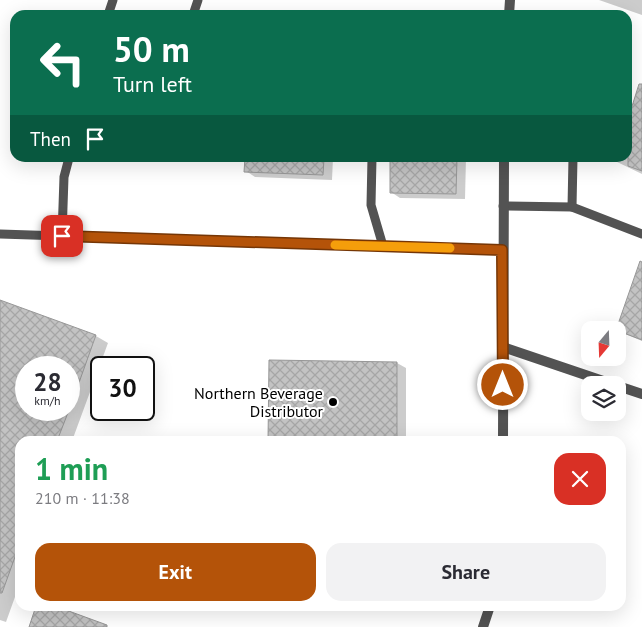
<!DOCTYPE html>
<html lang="en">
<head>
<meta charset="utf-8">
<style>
	body { margin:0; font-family:"PT Sans",sans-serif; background:#f2f2f3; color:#2b2b33; height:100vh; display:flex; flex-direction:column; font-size:19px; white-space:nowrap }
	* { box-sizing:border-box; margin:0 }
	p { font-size:16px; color:#7c7c81 }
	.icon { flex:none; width:28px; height:28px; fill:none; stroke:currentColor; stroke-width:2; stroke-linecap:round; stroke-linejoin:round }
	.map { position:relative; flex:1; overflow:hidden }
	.panel { position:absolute; left:15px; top:436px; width:611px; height:175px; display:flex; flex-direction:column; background:#fff; border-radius:15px; box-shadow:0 5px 20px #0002 }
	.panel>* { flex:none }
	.hud { position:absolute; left:10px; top:10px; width:622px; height:152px; border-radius:15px; box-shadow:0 5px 20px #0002; background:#0b6e4f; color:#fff; overflow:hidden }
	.needle { width:32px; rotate:199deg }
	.fabs { position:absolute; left:581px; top:321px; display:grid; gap:10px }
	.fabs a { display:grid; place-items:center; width:45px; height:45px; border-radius:10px; background:#fff; box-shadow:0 5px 20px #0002; font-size:25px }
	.speed { position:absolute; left:15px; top:356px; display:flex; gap:10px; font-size:25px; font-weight:700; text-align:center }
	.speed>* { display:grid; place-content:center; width:65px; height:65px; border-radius:50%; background:#fff; box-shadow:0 5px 20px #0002; line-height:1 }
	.speed small { font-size:12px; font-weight:400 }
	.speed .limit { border:2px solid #111; border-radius:8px; background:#fff; color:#111 }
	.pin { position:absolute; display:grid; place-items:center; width:42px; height:42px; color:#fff; margin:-21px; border-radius:10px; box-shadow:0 2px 8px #0006 }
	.me { position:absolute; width:55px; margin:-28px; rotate:0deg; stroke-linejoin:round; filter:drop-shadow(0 0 4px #0008) }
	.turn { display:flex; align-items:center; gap:18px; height:105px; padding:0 20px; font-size:22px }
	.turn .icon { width:65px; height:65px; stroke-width:2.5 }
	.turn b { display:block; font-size:35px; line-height:42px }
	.then { display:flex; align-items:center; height:48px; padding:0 20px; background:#0003; gap:10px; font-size:19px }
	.round { display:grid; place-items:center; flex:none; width:52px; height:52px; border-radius:15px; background:#f2f2f3 }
	.overview { display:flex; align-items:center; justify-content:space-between; height:85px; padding:0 20px }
	h1 { font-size:30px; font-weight:800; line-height:38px; color:#1e9e55 }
	.action { display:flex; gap:10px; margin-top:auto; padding:10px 20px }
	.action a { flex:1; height:58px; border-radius:15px; background:#b45309; color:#fff; font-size:20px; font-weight:800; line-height:58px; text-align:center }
	.action a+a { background:#f2f2f3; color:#2b2b33 }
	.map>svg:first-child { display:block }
</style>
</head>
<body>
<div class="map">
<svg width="642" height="627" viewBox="0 0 642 627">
	<defs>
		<pattern id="building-cross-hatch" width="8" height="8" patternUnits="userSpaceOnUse" patternTransform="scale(1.25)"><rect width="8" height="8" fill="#c3c3c3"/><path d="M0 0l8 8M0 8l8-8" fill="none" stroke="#a6a6a6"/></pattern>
	</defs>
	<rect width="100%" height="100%" fill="#fff"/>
	<!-- shadow -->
	<g fill="#0003" fill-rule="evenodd">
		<path d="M599 0H642V15Z"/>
		<path d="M634 103 642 106V174L615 161 616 158H628V123Z"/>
		<path d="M246 158H333L332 180 255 177 246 171Z"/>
		<path d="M392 158H466L465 199 400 198 391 192Z"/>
		<path d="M642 283V341L618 331Z"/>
		<path d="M0 301 96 336 108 343 72 441H20V583L6 622 0 620ZM26 368H69V410H26Z"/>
		<path d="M270 361 397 363 406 368V441H269Z"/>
	</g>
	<!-- building -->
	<g fill="url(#building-cross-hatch)" stroke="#979797">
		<path d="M639 84H642V171L628 166V119Z"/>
		<path d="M245 158H324L323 175 244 172Z"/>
		<path d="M390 158H457L456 194 390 193Z"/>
		<path d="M640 261 642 262V340L616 330Z"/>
		<path d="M0 300 96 335 71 405 69 404V368H26V410H69L57 441H20V543L2 593H0Z"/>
		<path d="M269 360 397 362V441H268Z"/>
		<path d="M36 606H55L107 625V627H29Z"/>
	</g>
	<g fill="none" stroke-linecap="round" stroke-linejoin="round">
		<!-- service -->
		<g stroke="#535353" stroke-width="9">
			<path d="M108 15 113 0"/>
			<path d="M193 15 198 0"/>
			<path d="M372 158 371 205 383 246"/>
			<path d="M503 206 572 207 573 158"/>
			<path d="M572 207 642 234"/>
			<path d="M0 234 502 250"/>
			<path d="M62 236 64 177 69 158"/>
		</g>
		<!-- minor -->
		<g stroke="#535353" stroke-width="10">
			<path d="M509 15 510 0"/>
			<path d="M503 347 615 385"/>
			<path d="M618 386 642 394"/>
			<path d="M503 441 504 158"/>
			<path d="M483 627 490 606"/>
		</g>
	</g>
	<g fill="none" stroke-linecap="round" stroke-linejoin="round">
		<defs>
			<path id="route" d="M62 236 502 250 503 385"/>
		</defs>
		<!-- route casing -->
		<use href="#route" stroke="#753606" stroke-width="12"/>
		<!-- route -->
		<use href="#route" stroke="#b45309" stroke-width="9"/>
		<!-- slow -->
		<path stroke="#f59e0b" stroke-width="9" d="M335 245 450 248"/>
	</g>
	<!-- markers -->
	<circle fill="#000" stroke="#fff" stroke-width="2" cx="333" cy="402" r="5"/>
	<g text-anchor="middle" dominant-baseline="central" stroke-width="4" stroke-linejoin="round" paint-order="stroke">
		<!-- poi labels -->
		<g font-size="16" fill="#000" stroke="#fff" text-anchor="end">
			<text x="323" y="393">Northern Beverage<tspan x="323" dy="18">Distributor</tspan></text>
		</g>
	</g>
</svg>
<div class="fabs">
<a><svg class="needle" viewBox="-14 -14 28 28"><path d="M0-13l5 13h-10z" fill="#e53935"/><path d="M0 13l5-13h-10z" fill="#7c7c81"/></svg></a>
<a><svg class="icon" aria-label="layers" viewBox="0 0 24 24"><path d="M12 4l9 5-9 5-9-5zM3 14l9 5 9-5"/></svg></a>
</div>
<div class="speed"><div>28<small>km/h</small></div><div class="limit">30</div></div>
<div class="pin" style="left:62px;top:236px;background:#d93025"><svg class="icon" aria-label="arrive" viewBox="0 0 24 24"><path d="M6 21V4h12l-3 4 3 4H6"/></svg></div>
<svg class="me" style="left:503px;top:385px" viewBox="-20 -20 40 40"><circle r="17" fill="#b45309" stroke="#fff" stroke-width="3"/><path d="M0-11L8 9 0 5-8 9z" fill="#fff"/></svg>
<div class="hud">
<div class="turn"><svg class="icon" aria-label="left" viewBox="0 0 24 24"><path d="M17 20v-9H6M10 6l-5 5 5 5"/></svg><div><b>50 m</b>Turn left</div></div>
<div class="then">Then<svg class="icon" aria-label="arrive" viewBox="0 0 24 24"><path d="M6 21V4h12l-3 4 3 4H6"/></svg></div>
</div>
<section class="panel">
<div class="overview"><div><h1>1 min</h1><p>210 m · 11:38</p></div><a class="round" style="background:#d93025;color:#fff"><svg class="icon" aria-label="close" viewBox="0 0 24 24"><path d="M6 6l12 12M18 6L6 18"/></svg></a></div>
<div class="action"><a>Exit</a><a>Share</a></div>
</section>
</div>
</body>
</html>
